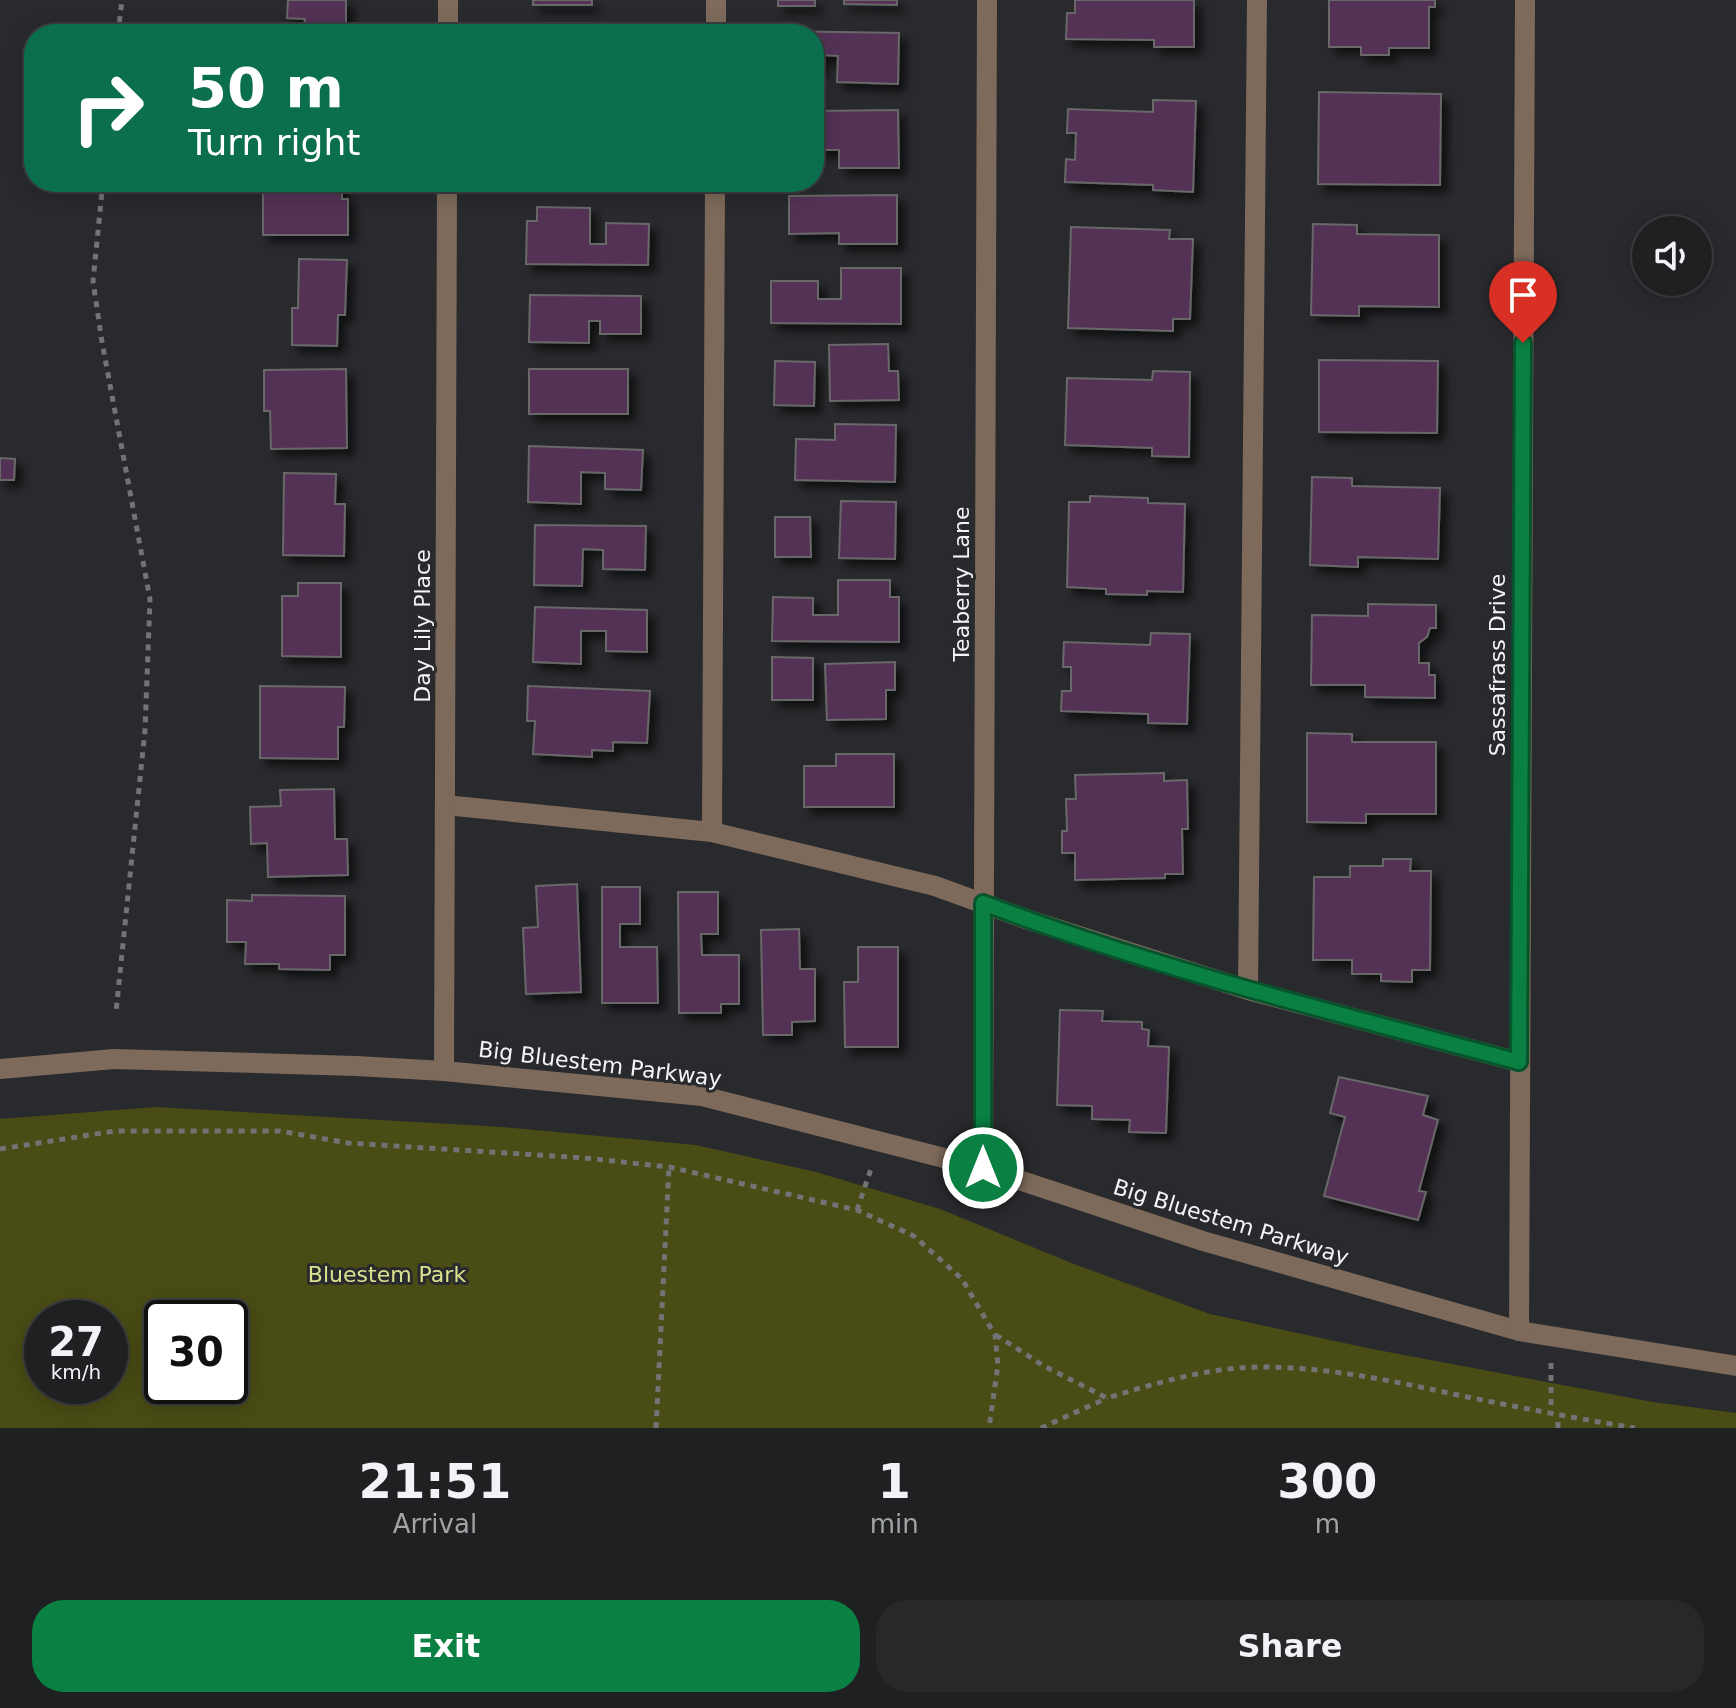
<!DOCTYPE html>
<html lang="en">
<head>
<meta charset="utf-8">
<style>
	body { margin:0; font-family:"DejaVu Sans",sans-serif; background:#27282a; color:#f1f3f6; height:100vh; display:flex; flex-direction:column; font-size:30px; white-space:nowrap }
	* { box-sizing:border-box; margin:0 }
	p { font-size:26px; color:#a1a3a5 }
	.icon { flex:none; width:44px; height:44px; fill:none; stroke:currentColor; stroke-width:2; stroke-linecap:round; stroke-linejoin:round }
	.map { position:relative; height:1428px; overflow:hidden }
	.drawer { display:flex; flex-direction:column; background:#1f2022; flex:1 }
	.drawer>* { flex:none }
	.hud { position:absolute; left:24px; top:24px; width:800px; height:168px; border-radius:32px; box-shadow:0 4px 20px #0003,0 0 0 2px #3c3e40; background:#0b6e4f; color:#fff; overflow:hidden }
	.tools { position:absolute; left:1632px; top:216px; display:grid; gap:16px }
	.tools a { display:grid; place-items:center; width:80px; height:80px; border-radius:50%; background:#1f2022; box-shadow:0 4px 20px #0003,0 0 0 2px #3c3e40; font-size:40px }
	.speed { position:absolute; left:24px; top:1300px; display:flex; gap:16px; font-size:40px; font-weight:700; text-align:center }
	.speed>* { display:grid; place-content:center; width:104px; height:104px; border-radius:50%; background:#1f2022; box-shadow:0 4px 20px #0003,0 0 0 2px #3c3e40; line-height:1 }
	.speed small { font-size:20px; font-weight:400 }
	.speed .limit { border:4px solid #111; border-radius:12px; background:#fff; color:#111 }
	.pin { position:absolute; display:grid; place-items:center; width:68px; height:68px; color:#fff; margin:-82px -34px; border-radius:50% 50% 50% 0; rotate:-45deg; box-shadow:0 0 8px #0007 }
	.pin .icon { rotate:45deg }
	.me { position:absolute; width:88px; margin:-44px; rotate:0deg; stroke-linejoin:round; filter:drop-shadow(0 0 6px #0008) }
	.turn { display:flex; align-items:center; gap:28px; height:168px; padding:0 32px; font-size:36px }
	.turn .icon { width:104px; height:104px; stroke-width:2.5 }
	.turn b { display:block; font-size:56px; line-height:68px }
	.eta { display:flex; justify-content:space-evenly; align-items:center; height:136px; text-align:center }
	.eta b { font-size:48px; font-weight:700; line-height:56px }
	.button { display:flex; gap:16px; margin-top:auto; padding:16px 32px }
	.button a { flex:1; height:92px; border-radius:32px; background:#0b8043; color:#fff; font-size:32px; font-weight:700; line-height:92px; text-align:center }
	.button a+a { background:#27282a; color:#f1f3f6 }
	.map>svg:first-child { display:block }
</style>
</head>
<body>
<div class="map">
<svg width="1736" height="1428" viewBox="0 0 1736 1428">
	<defs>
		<filter id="shadow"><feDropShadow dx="7" dy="7" stdDeviation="4" flood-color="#0009"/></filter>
	</defs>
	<rect width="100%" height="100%" fill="#292a2d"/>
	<!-- green -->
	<path fill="#494c14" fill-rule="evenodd" d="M156 1107 503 1127 696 1145 816 1172 940 1209 1074 1264 1210 1314 1367 1348 1653 1402 1736 1413V1428H0V1119ZM42 1318H110V1386H42ZM162 1318H230V1386H162Z"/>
	<!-- building -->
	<g fill="#533156" stroke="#696769" stroke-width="2" filter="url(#shadow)">
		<path d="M288 0H346V29L304 28 305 19 287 18Z"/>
		<rect x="533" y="0" width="59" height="5"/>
		<rect x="778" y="0" width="37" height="6"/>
		<path d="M844 0H897V5L844 4Z"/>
		<path d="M1075 0H1194V47H1154V40L1066 39 1067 13H1075Z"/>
		<path d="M1329 0H1435V7H1429V48H1389V55H1361V47H1329Z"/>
		<path d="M778 31 899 33 898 84 837 82 838 56 821 55V69H814V34H777Z"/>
		<path d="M1319 92 1441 94 1440 185 1318 184Z"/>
		<path d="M1153 100 1196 101 1193 192 1153 190V185L1065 182 1066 159 1075 160 1076 133H1067L1068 109 1153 112Z"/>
		<path d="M898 110 899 168H839V150H814V111Z"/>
		<path d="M263 182H342V199H348V235H263Z"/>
		<path d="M897 195V244H839V233L789 234V196Z"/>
		<path d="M537 207 590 208V244H606V223L649 224 648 265 526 264 527 221H537Z"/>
		<path d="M1313 224 1357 225V234L1439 235V307L1359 306V316L1311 315Z"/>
		<path d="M1071 227 1170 230 1169 239H1193L1190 319H1173V331L1068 328Z"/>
		<path d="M299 259 347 260 345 315H338L337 346 292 345V308H298Z"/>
		<path d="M841 268H901V324L771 323V281H818V299H841Z"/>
		<path d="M530 295 641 296V334H600V321H589V343L529 342Z"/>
		<path d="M888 344 889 371H898L899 400 830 401 829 345Z"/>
		<path d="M1319 360 1438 361 1437 433 1319 432Z"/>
		<path d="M775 361 815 362 814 406 774 405Z"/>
		<path d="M346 369 347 448 271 449 270 411H264V370Z"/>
		<rect x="529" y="369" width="99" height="45"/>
		<path d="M1153 371 1190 372 1189 457 1152 456V448L1065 445 1067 378 1152 380Z"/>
		<path d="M835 424 896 425 895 482 795 480 796 439 835 440Z"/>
		<path d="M529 446 643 450 641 490 605 489V473L581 472V504L528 502Z"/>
		<path d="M0 458 15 459 14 480H0Z"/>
		<path d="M284 473 336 474 335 504H345L344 556 283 555Z"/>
		<path d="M1312 477 1352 478V486L1440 488 1438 559 1358 557V567L1310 565Z"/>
		<path d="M1090 496 1148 498V503L1185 504 1183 592 1147 591V595L1106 594V589L1067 587 1069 502H1090Z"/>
		<path d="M841 501 896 502 895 559 839 558Z"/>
		<path d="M775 517H810L811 557H775Z"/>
		<path d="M535 525 646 526 645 570 603 569V550L583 549 582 586 534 585Z"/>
		<path d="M838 580H890V597H899V642L772 641 773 597 813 598V615H838Z"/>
		<path d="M298 583H341V657L282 656V596H298Z"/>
		<path d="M1368 604 1436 605V628H1430L1427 637 1419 643V663H1429V675H1435V698L1365 697V685H1311L1312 615 1368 616Z"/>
		<path d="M535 607 647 610V652L606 651V631H581V664L533 662Z"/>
		<path d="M1151 633 1190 634 1187 724 1148 723V714L1061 711 1062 691H1071V667H1063L1064 642 1150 645Z"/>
		<path d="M772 657 813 658V700H772Z"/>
		<path d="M895 662V690H886V719L827 720 825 664Z"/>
		<path d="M260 686 345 687 344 727H338V759L260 758Z"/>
		<path d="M528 686 650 691 647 743 613 742V751L592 750V757L533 754 535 721H527Z"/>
		<path d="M1307 733 1352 734V742H1436V814H1366V823L1307 822Z"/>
		<path d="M836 754H894V807H804V766H836Z"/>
		<path d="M1164 773V781L1187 780 1188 829H1182L1183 874H1165V878L1075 880V853H1062V831H1067L1066 799H1076L1075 775Z"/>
		<path d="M334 789 335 839H347L348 875 268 877 267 843 251 844 250 807 281 806 280 790Z"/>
		<path d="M1383 859H1411L1410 871H1431L1430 970H1412V982L1381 981V974H1352V960H1313L1314 877H1350V866H1383Z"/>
		<path d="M577 884 581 992 526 994 523 928 538 927 536 886Z"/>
		<path d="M602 887H640V924H620V947H657L658 1003H602Z"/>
		<path d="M678 892H718V934H701L702 955H739V1004H721V1013H679Z"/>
		<path d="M252 895 345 896V955H330V970L279 969V964H245L246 942H227V900L252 901Z"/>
		<path d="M799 929 800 969H815V1021L792 1022V1035H763L761 930Z"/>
		<path d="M858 947H898V1047H845L844 982H858Z"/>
		<path d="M1060 1010 1103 1011 1102 1021 1142 1022V1029L1149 1030 1148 1046 1169 1047 1166 1133 1129 1132 1130 1120 1092 1119V1106L1057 1105Z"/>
		<path d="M1339 1077 1428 1096 1423 1115 1438 1120 1419 1191 1426 1192 1418 1220 1324 1196 1345 1117 1330 1113Z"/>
	</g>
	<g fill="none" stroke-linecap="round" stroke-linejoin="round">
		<!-- path -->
		<g stroke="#727375" stroke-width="5" stroke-dasharray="6 6" stroke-linecap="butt">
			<path d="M118 34 122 0"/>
			<path d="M103 182 93 281 102 342 150 599 145 730 116 1012"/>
			<path d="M0 1149 115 1131H280L348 1143 585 1158 669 1167 857 1210 914 1236 962 1279 995 1335 998 1365 989 1428"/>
			<path d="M857 1210 872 1166"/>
			<path d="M996 1335 1044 1366 1107 1398C1160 1382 1212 1366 1268 1367 1336 1368 1402 1383 1467 1397 1523 1408 1579 1419 1635 1428"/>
			<path d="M1551 1363V1414"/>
			<path d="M656 1428 669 1167"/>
			<path d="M1041 1428 1107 1398"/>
			<path d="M1558 1428V1416"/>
		</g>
		<!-- lane -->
		<g stroke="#7d6a5a" stroke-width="20">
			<path d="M716 34V0"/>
			<path d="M445 805 712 832 935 886 1026 919 1248 990 1519 1062"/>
			<path d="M712 832 715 182"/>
			<path d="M1248 990 1257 0"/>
		</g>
		<!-- street -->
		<g stroke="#7d6a5a" stroke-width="20">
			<path d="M448 34V0"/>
			<path d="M0 1069 114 1059 356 1066 444 1071 702 1096 983 1168 1203 1241 1519 1331 1736 1366"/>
			<path d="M444 1071 447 182"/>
			<path d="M983 1168 987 0"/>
			<path d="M1519 1331 1525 0"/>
		</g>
	</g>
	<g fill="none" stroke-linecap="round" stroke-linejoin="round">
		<defs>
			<path id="route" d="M983 1168V903C1157 969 1339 1014 1519 1062L1523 343"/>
		</defs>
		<!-- route casing -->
		<use href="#route" stroke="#07532c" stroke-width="20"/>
		<!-- route -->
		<use href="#route" stroke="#0b8043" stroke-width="14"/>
	</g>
	<g text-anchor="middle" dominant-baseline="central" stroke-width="6" stroke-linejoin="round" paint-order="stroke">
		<!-- street labels -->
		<g font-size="22" fill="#f3f4f5" stroke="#292a2d">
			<text transform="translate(961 584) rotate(-90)">Teaberry Lane</text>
			<text transform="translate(422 626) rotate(-90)">Day Lily Place</text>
			<text transform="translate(1497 665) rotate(-90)">Sassafrass Drive</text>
			<text transform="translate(600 1064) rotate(7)">Big Bluestem Parkway</text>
			<text transform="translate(1231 1222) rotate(17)">Big Bluestem Parkway</text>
		</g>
		<!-- park labels -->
		<g font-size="22" fill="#dbe28f" stroke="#292a2d">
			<text x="387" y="1274">Bluestem Park</text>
		</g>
	</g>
</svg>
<div class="tools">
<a><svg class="icon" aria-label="sound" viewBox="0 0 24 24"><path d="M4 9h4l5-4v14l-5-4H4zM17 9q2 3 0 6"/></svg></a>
</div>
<div class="speed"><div>27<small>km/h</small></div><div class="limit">30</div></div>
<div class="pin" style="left:1523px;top:343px;background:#d93025"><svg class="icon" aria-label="arrive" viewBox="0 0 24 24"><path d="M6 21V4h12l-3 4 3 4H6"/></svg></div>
<svg class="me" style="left:983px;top:1168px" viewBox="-20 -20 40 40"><circle r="17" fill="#0b8043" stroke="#fff" stroke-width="3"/><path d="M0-11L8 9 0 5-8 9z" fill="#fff"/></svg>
<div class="hud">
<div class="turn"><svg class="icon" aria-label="right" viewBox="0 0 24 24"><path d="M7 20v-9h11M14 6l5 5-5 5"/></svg><div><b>50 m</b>Turn right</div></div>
</div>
</div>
<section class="drawer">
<div class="eta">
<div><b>21:51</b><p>Arrival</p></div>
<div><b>1</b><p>min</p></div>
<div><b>300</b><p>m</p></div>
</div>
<div class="button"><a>Exit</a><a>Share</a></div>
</section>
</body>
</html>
